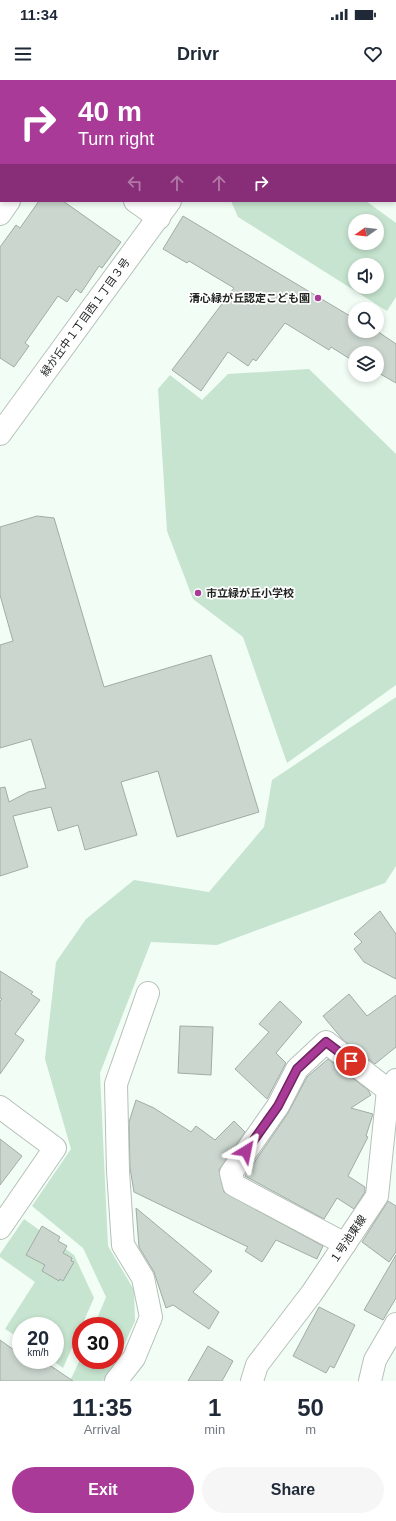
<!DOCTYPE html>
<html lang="en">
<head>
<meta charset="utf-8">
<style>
	body { margin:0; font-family:Arial,"Noto Sans JP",sans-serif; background:#f6f6f7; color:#1f2937; height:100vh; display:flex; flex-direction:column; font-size:15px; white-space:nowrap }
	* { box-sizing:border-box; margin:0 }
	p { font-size:13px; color:#747a83 }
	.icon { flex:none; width:22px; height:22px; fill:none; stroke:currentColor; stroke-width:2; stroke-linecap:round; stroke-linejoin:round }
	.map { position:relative; height:1301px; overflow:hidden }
	.sheet { display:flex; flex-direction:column; background:#fff; flex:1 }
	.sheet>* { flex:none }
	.hud { position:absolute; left:0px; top:0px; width:396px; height:122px; box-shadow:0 2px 6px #0003; background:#aa3a97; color:#fff; overflow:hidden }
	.needle { width:26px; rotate:256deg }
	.tools { position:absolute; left:348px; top:134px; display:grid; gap:8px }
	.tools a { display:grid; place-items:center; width:36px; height:36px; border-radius:50%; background:#fff; box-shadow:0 2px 6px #0003; font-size:20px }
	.speed { position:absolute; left:12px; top:1237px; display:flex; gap:8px; font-size:20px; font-weight:700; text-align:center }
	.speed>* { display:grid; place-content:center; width:52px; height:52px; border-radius:50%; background:#fff; box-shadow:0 2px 6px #0003; line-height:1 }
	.speed small { font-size:10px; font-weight:400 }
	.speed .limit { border:6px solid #d22; background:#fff; color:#111 }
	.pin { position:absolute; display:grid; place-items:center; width:34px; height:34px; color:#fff; margin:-17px; border:2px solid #fff; border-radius:50%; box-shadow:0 1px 4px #0007 }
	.me { position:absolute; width:44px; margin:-22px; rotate:35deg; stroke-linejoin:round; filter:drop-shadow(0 0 3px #0008) }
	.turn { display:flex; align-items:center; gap:14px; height:84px; padding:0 12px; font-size:18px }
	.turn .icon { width:52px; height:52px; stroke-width:2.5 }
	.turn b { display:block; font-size:28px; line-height:34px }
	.lanes { display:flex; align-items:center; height:38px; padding:0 12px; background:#0003; justify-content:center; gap:20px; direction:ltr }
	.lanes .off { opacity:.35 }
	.eta { display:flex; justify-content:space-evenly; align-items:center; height:68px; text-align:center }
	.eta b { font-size:24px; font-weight:700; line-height:28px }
	.primary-button { display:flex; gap:8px; margin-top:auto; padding:8px 12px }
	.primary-button a { flex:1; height:46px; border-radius:24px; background:#aa3a97; color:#fff; font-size:16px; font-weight:700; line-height:46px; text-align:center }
	.primary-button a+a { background:#f6f6f7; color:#1f2937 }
	.status { display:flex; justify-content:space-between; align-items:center; height:28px; padding:0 20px; background:#fff; direction:ltr }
	.status svg { height:11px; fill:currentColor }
	header { display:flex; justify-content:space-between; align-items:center; height:52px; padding:0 12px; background:#fff; font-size:18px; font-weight:700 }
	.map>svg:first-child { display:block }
</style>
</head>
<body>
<div class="status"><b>11:34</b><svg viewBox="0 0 49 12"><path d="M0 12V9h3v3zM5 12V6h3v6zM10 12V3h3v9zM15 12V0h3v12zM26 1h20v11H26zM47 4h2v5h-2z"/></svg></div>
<header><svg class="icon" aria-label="menu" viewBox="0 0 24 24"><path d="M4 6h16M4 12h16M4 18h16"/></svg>Drivr<svg class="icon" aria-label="heart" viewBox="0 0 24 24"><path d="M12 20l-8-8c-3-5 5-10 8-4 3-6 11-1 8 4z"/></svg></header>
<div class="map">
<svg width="396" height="1301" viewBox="0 0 396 1301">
	<rect width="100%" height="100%" fill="#f2fef5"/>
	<!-- green -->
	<g fill="#c6e4cf" fill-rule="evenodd">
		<path d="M231 121H366L396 143V217L387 231 238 137ZM355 141H377V163H355ZM355 185H377V207H355Z"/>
		<path d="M309 289 396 374V605L287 683 243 557 193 519 167 451 158 309 170 295 202 320 228 294Z"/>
		<path d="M396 617V786L385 803 217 865 151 862 100 993 108 1166 134 1210 135 1241 114 1287 103 1301H69L72 1297 81 1277V1280H115V1246H94L106 1217 83 1168 32 1126 71 1069 45 979 56 882 86 839 134 800 209 812 264 747 272 700Z"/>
		<path d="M24 1139 74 1175 94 1218 63 1288 52 1280H55V1246H21V1259L5 1249 35 1202 0 1177V1174Z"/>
	</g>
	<!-- building -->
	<g fill="#cad6ce" stroke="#a1aca5">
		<path d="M39 121H63L121 162 102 188 99 186 81 213 76 209 67 222 58 216 25 263 29 266 14 287 0 278V167L16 145 20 148Z"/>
		<path d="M183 136 355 239V251H377L396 264V303L377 292V273H355V282L331 267 329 270 285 243 256 281 253 279 248 286 228 272 201 311 172 290 234 208 189 181 187 183 163 169Z"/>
		<path d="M37 436 54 438 104 607 211 575 259 732 177 757 158 691 121 702 137 755 85 770 78 745 58 751 51 727 13 736 28 787 0 796V708L5 707 9 722 28 712 46 708 31 659 0 668V565L13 561 0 515V447Z"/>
		<path d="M380 831 396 854V899L364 882 354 869 362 862 354 854Z"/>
		<path d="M0 891 33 912 31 914 40 920 15 954 24 960 0 994V921L2 919 0 918Z"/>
		<path d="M349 914 367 936 396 915V967L375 984 343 960 323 936Z"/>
		<path d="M280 921 302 942 276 973 286 983 267 1019 235 989 269 952 259 944Z"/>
		<path d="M180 946 213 947 211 995 178 993Z"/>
		<path d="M328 979 368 1010 371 1015 351 1028 373 1034 366 1056 368 1057 348 1096 365 1107V1112L354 1129 337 1118 324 1139 245 1096 288 1033 307 997Z"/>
		<path d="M136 1020 154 1028 191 1052 196 1046 215 1060 234 1041 245 1052 219 1090 224 1112 323 1166 317 1179 276 1160 262 1182 245 1171 248 1167 134 1112 130 1088 129 1042Z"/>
		<path d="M0 1059 22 1076 0 1105Z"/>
		<path d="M388 1121 396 1126V1172L389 1182 362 1162Z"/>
		<path d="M136 1128 212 1191 193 1212 219 1232 209 1249 173 1225 166 1228 154 1192 139 1167Z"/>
		<path d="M42 1146 60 1157 58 1161 67 1166 63 1173 72 1178 71 1181 74 1182 63 1201 60 1199 59 1201 42 1191 45 1185 26 1175Z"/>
		<path d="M396 1175V1218L383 1240 364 1230Z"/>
		<path d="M319 1227 355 1245 334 1288 330 1286 326 1293 293 1276Z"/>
		<path d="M0 1260 21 1275V1280H42L73 1301H0Z"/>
		<path d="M208 1266 233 1281 222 1301H188Z"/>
	</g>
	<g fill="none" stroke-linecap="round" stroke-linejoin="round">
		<defs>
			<g id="street">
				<path d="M96 1 97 0"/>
				<path d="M254 1V0"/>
				<path d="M395 20 396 19"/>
				<path d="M0 24 1 25"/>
				<path d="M395 106H396"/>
				<path d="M135 121 159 138"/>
				<path d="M0 134 9 121"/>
				<path d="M0 354 170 121"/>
				<path d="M0 1027 55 1068 0 1148"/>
				<path d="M345 1164 234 1105 231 1093 278 1026 297 989 326 962 388 1010"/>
				<path d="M116 1301 134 1278 151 1237 143 1198 123 1165 118 1091 116 1004 148 913"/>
				<path d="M252 1301 257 1285 312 1213 377 1116 388 1010 396 1000"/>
				<path d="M370 1301 375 1280 396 1244"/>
			</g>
		</defs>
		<!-- street casing -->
		<use href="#street" stroke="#b5c1b9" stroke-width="24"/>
		<!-- street -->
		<use href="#street" stroke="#fff" stroke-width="22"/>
	</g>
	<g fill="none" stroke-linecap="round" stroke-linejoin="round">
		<defs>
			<path id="route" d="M246 1071 278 1026 297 989 326 962 351 981"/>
		</defs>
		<!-- route casing -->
		<use href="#route" stroke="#6e2662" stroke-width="10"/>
		<!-- route -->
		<use href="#route" stroke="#aa3a97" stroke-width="7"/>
	</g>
	<!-- markers -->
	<g fill="#aa3a97" stroke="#fff" stroke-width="1.5">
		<circle cx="318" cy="218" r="4"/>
		<circle cx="198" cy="513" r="4"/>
	</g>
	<g text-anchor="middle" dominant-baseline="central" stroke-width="3.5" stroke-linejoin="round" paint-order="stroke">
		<!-- poi labels -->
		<g font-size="11" font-weight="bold" fill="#202421" stroke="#fff" text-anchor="end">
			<text x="310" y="218">清心緑が丘認定こども園</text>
			<text x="206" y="513" text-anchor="start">市立緑が丘小学校</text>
		</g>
		<!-- street labels -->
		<g font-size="11" fill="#202421" stroke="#fff">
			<text transform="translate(85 237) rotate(-54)">緑が丘中１丁目西１丁目３号</text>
			<text transform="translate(348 1159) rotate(-56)">１号池東線</text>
		</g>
	</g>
</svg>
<div class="tools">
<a><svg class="needle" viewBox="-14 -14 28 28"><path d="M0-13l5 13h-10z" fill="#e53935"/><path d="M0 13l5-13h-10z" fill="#747a83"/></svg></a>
<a><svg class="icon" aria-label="sound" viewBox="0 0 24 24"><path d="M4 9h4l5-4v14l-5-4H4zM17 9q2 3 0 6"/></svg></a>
<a><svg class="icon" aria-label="search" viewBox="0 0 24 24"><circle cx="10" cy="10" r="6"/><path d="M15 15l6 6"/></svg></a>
<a><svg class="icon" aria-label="layers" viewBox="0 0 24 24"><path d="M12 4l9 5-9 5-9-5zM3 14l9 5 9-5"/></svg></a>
</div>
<div class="speed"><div>20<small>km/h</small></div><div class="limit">30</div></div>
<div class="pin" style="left:351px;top:981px;background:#d93025"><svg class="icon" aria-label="arrive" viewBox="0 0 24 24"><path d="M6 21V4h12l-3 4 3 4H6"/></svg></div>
<svg class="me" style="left:246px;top:1071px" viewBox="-20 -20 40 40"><path d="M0-17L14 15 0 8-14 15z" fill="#aa3a97" stroke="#fff" stroke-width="4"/></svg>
<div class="hud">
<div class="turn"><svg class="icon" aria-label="right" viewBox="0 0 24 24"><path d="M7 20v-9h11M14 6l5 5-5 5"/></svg><div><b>40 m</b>Turn right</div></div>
<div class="lanes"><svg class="icon off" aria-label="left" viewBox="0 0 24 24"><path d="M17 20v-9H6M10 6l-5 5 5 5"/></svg><svg class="icon off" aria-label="ahead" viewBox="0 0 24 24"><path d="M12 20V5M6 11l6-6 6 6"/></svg><svg class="icon off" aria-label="ahead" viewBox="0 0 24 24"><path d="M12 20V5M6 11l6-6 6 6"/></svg><svg class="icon" aria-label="right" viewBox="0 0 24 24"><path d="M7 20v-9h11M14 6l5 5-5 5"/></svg></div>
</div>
</div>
<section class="sheet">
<div class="eta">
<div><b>11:35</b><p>Arrival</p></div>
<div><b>1</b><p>min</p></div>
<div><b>50</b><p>m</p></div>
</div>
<div class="primary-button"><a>Exit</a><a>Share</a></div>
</section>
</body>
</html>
